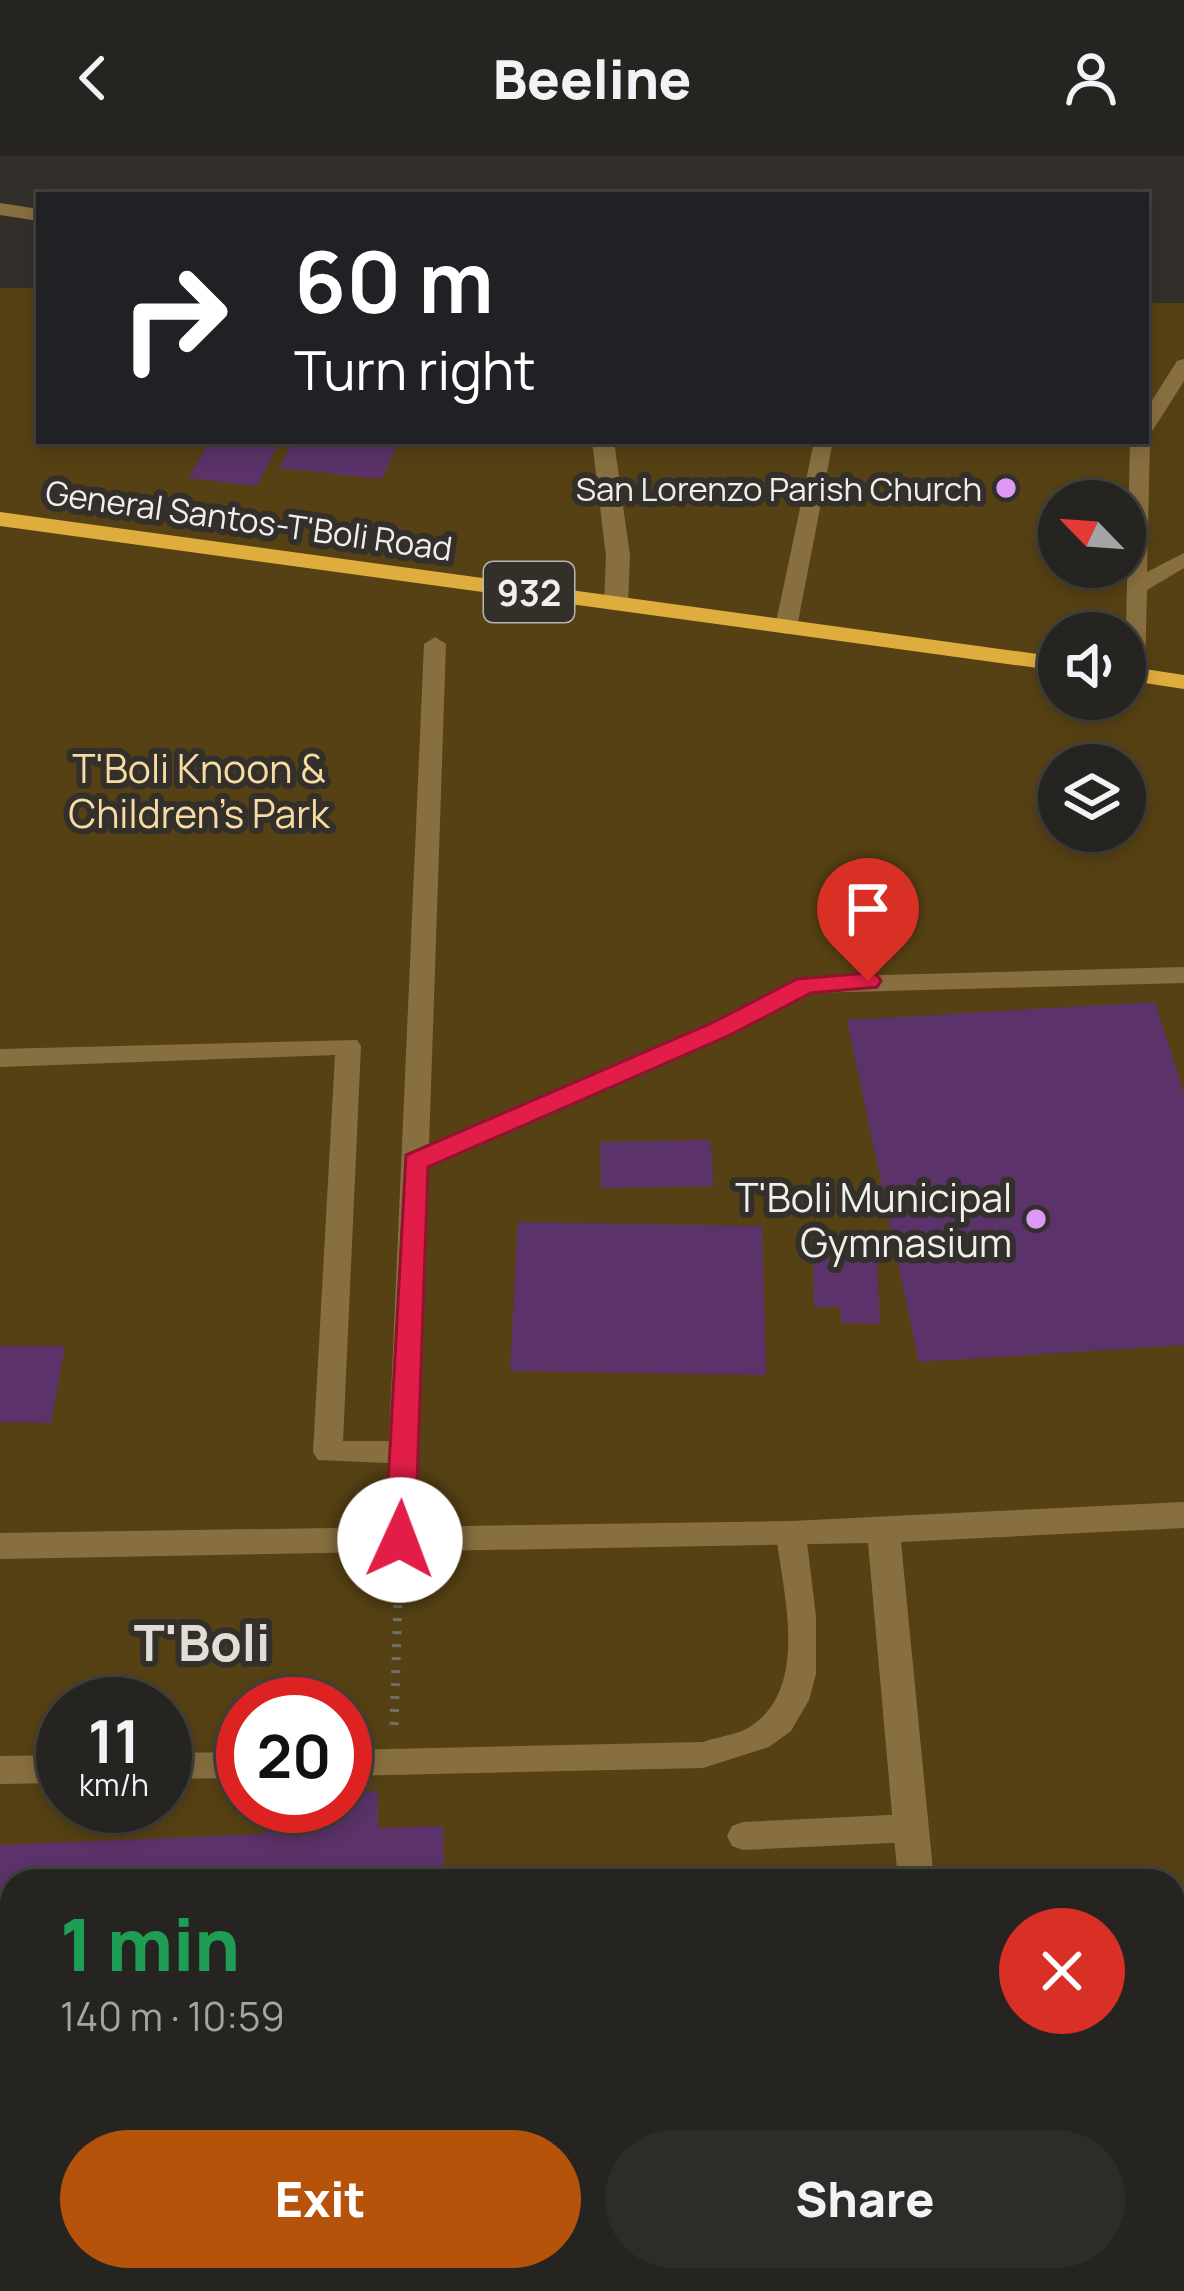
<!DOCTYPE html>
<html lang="en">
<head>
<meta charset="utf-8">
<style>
	body { margin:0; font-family:Manrope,sans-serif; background:#2e2c29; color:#f1f3f6; height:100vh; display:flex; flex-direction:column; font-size:45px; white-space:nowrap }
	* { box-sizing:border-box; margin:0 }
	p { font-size:39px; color:#a4a4a5 }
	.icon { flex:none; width:66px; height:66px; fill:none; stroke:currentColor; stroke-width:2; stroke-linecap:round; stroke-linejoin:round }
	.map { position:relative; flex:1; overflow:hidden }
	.panel { position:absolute; left:0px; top:1713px; width:1185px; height:423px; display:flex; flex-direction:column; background:#262420; border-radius:36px 36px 0 0; box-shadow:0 6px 18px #0003,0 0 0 3px #42413e }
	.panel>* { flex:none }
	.guide { position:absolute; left:36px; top:36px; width:1113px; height:252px; border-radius:0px; box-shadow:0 6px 18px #0003,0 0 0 3px #42413e; background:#202124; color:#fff; overflow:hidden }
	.needle { width:78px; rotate:295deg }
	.tools { position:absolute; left:1038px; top:324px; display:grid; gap:24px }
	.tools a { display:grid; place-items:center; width:108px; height:108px; border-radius:50%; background:#262420; box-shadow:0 6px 18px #0003,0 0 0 3px #42413e; font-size:60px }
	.speed { position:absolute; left:36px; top:1521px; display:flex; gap:24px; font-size:60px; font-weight:700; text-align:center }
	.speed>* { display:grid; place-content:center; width:156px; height:156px; border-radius:50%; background:#262420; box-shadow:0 6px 18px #0003,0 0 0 3px #42413e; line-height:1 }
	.speed small { font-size:30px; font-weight:400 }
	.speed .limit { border:18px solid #d22; background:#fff; color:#111 }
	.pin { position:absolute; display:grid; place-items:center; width:102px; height:102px; color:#fff; margin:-123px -51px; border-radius:50% 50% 50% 0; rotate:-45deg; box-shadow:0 0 12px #0007 }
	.pin .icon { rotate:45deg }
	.me { position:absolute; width:132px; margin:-66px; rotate:2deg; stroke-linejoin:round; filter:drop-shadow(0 0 9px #0008) }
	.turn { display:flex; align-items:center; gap:42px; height:252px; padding:0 60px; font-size:54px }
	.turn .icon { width:156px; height:156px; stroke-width:2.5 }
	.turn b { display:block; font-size:84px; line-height:102px }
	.round { display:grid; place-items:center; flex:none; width:126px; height:126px; border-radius:63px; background:#2e2c29 }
	.overview { display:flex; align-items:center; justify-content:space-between; height:204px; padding:0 60px }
	h1 { font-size:72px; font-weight:800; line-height:90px; color:#1e9e55 }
	.primary-button { display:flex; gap:24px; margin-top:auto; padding:24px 60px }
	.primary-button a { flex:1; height:138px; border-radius:72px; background:#b45309; color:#fff; font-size:48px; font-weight:800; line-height:138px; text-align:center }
	.primary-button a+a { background:#2e2c29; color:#f1f3f6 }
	header { display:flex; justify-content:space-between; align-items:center; height:156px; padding:0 60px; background:#262420; font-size:54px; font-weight:800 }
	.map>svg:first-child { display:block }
</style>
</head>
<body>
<header><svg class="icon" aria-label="back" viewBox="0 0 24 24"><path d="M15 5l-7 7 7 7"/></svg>Beeline<svg class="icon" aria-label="person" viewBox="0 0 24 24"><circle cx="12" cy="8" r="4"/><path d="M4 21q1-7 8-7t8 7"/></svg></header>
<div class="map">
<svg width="1184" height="2135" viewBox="0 0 1184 2135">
	<rect width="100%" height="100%" fill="#33302b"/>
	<!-- green -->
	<path fill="#564114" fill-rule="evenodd" d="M0 132H39V285H1146V147H1184V2135H0ZM1059 345H1125V411H1059ZM1059 477H1125V543H1059ZM1059 609H1125V675H1059ZM63 1548H165V1650H63ZM243 1548H345V1650H243ZM12 1725H1173V2124H12Z"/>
	<!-- building -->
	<g fill="#5b3269">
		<path d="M209 285H280L257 330 189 322Z"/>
		<path d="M293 285H399L382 323 279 312Z"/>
		<path d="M1155 846 1184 938V1189L919 1206 847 864Z"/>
		<path d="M710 984 714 1030 601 1032 600 986Z"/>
		<path d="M518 1066 762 1070 766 1219 510 1215Z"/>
		<path d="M813 1101 877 1103 880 1168 841 1167 840 1151H814Z"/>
		<path d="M0 1190H65L51 1267 0 1266Z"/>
		<path d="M378 1635V1672L443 1670 444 1725H12V1851L0 1852V1689L264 1678 265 1650H345V1637Z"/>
		<path d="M558 1716V1725H472V1721Z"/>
	</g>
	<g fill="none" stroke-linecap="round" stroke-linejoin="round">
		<!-- path -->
		<path stroke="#726f6a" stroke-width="9" stroke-dasharray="3 10" stroke-linecap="butt" d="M394 1569 399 1416"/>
		<!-- service -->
		<g fill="#886f40" fill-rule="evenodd">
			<path d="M1184 203V225L1153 274 1146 276V254L1177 205Z"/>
			<path d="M1146 280 1150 285 1147 416 1184 397V412L1147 434 1145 518 1134 525 1125 521 1130 285H1146Z"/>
			<path d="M833 285 797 471 786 478 778 476 775 471 814 286Z"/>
			<path d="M435 481 446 488 429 990 712 867 806 821 1184 811V827L810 837 730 879 428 1011 415 1384 411 1392 400 1396 389 1392 385 1384 388 1307 318 1304 313 1296 335 899 0 911V893L357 884 361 890 343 1285H389L424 488Z"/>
			<path d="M791 1366 802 1370 806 1378 816 1460V1518L809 1544 791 1575 769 1591 703 1612 345 1620V1594L703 1586C717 1581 735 1579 748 1572 811 1534 783 1438 776 1378L780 1370Z"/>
			<path d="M243 1596V1622L165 1623V1597Z"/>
			<path d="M63 1599V1627L0 1628V1600Z"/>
			<path d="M911 1658 922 1662 927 1672 922 1682 911 1686 743 1694 732 1690 727 1680 732 1670 743 1666Z"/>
			<path d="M551 2124H677L672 2135H547Z"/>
		</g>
		<!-- minor -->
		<path fill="#886f40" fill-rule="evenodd" d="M1184 1346V1372L901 1386 934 1725H898L868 1387 0 1403V1377L791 1365Z"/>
		<!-- tertiary -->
		<g fill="#886f40" fill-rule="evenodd">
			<path d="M0 47 39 53V65L0 59Z"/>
			<path d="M592 285H614L630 400 628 447 616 454 604 447 606 400Z"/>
		</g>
		<!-- primary -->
		<g fill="#dfac3e" fill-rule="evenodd">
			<path d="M0 356 1059 501V515L0 370Z"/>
			<path d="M1125 510 1184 519V533L1125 524Z"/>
		</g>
	</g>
	<!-- route -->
	<path fill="#e11d48" stroke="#92132f" stroke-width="3" d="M868 817 877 819 881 825 877 831 811 837 730 879 428 1011 415 1384 411 1393H390L385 1384 406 999 712 867 797 823Z"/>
	<!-- markers -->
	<g fill="#dd99f4" stroke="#33302b" stroke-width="4.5">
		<circle cx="1006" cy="332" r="12"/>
		<circle cx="1036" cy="1063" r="12"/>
	</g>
	<g text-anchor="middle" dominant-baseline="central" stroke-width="12" stroke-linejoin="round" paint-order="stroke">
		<!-- far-poi labels -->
		<g font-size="33" fill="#f1efeb" stroke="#33302b" text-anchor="end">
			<text x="982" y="332">San Lorenzo Parish Church</text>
		</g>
		<!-- far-street labels -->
		<g font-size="33" fill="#f1efeb" stroke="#33302b">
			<text transform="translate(249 364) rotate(8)">General Santos-T'Boli Road</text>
		</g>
		<!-- shield labels -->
		<rect fill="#33302b" stroke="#b8b6b1" stroke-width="3" x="484" y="406" width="90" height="60" rx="9"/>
		<g font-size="36" font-weight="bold" fill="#f1efeb">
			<text x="529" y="436">932</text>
		</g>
		<!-- park labels -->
		<g font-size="39" fill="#f8daa3" stroke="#33302b">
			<text x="199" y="612">T'Boli Knoon &amp;<tspan x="199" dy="45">Children's Park</tspan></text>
		</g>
		<!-- poi labels -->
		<g font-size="39" fill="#f1efeb" stroke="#33302b" text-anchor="end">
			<text x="1012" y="1041">T'Boli Municipal<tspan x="1012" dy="45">Gymnasium</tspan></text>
		</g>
		<!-- district labels -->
		<g font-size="51" font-weight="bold" fill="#e1ded7" stroke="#33302b">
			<text x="202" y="1485">T'Boli</text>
		</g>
	</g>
</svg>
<div class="tools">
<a><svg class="needle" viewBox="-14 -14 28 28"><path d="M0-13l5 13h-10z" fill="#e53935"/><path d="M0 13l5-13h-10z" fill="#a4a4a5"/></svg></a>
<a><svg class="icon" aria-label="sound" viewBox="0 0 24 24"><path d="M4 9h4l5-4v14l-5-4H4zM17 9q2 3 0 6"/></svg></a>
<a><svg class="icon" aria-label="layers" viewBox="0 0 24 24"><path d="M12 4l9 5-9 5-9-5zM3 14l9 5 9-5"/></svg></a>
</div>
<div class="speed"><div>11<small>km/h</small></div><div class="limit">20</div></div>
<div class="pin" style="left:868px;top:825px;background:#d93025"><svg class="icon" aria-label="arrive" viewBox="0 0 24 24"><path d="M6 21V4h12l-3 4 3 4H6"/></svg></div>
<svg class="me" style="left:400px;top:1384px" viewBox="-20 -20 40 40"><circle r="19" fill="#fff"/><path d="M0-13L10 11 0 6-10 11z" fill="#e11d48"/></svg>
<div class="guide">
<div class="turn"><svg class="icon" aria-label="right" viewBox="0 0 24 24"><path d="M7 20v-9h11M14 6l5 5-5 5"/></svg><div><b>60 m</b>Turn right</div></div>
</div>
<section class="panel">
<div class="overview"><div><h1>1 min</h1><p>140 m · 10:59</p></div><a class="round" style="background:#d93025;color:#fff"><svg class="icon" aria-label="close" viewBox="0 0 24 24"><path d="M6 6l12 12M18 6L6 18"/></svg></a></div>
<div class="primary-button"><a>Exit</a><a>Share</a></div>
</section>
</div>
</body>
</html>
